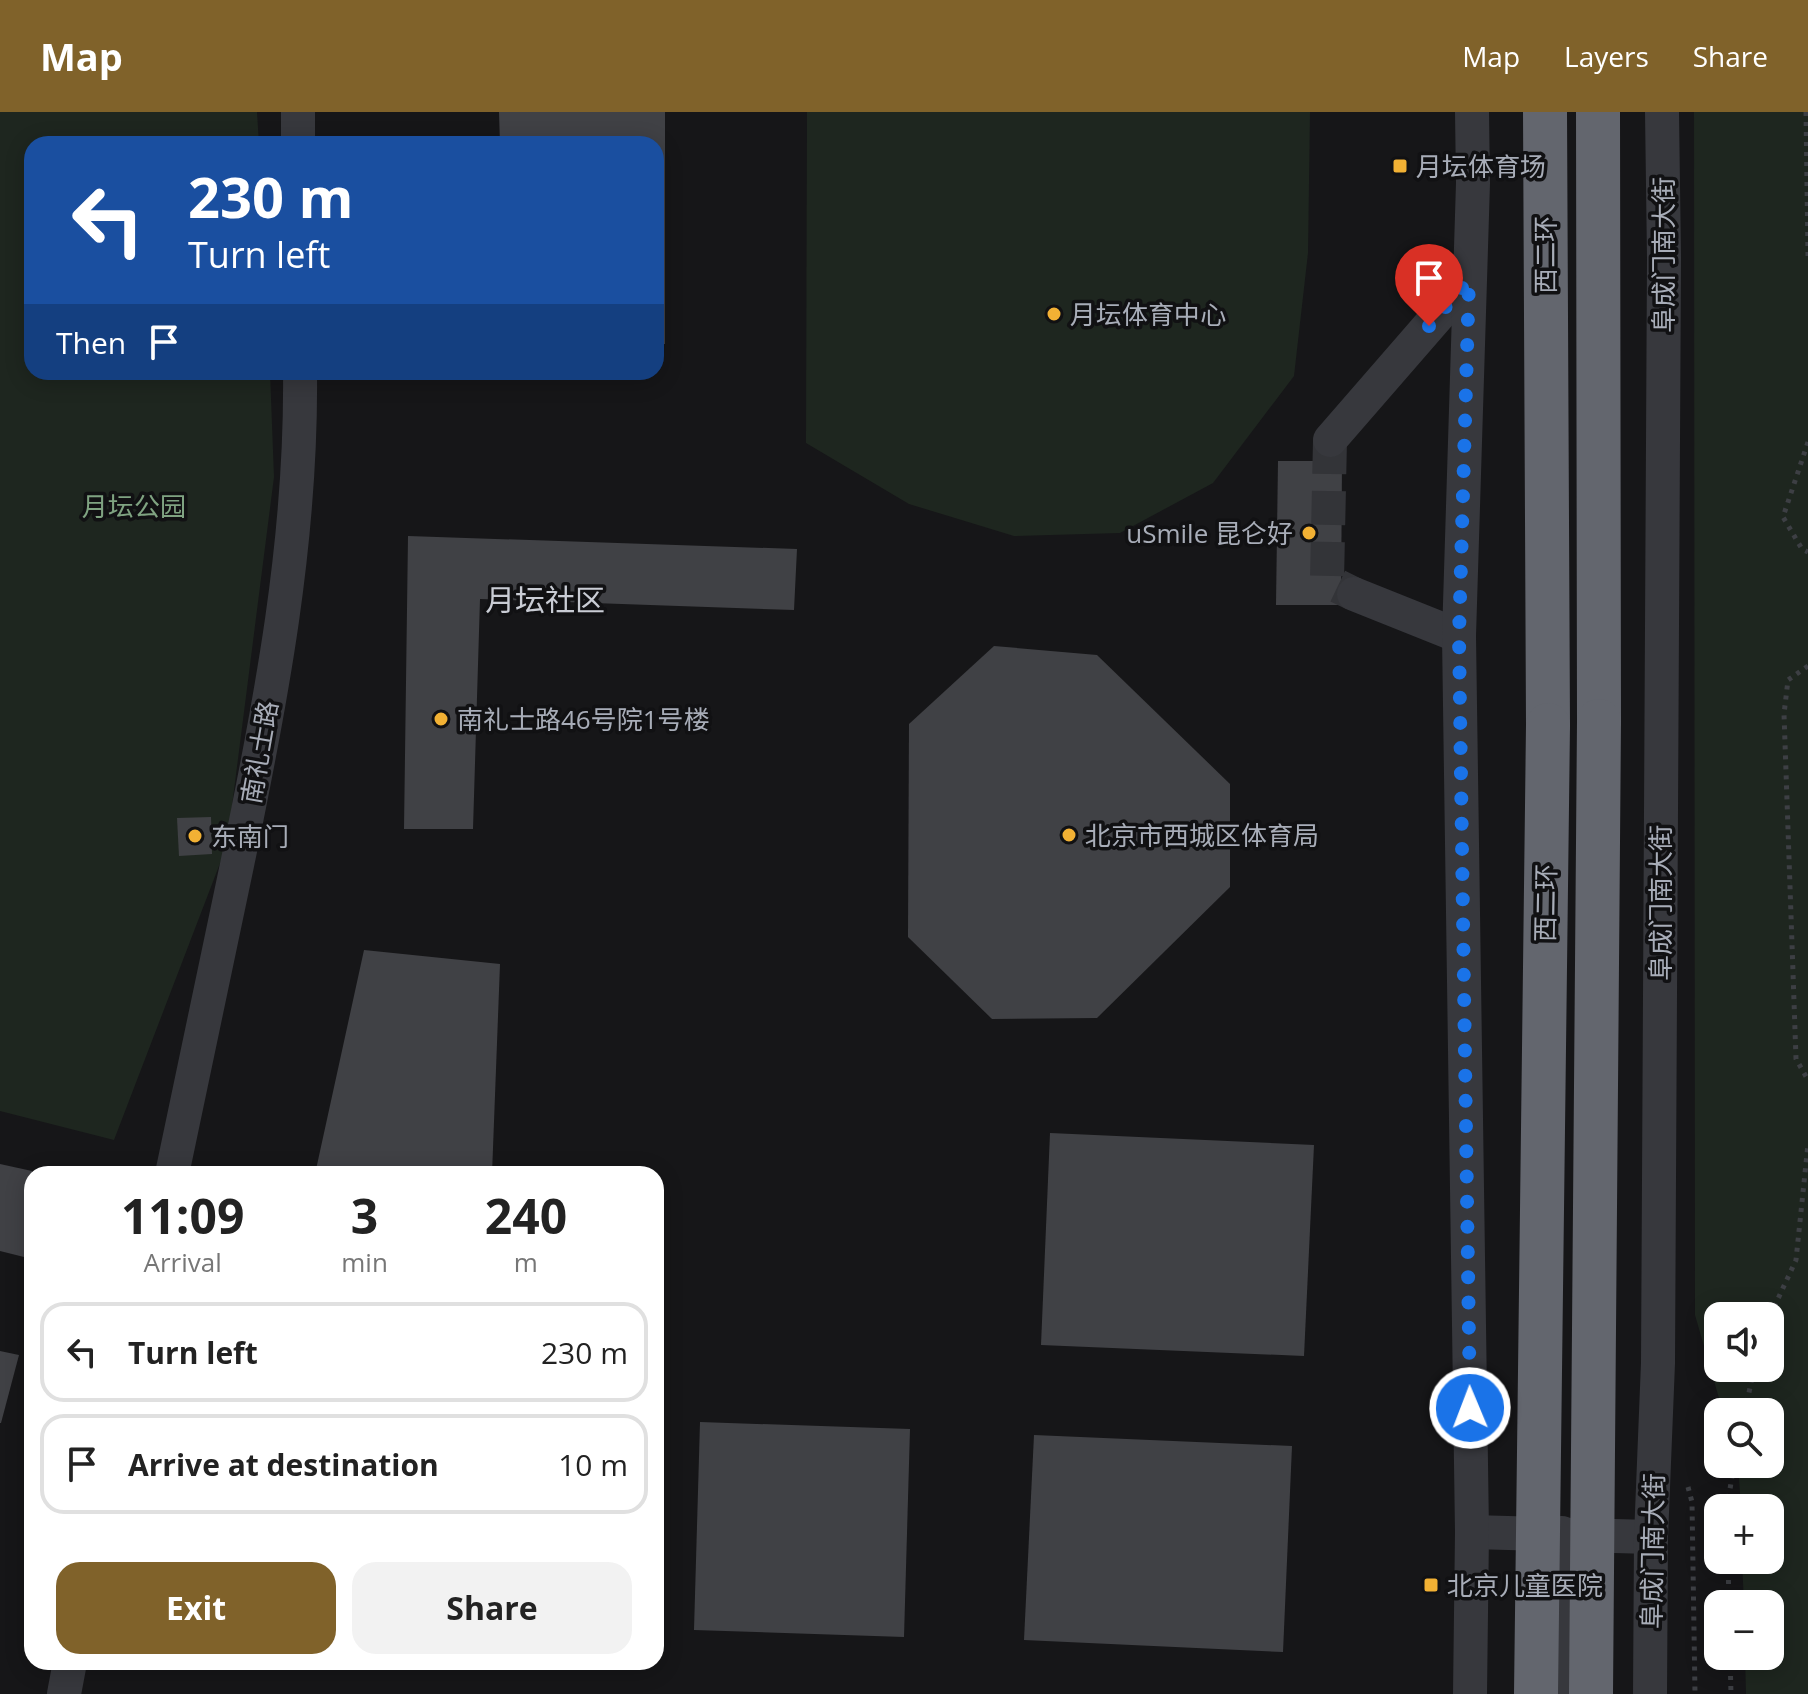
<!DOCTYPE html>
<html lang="en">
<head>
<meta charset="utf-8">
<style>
	body { margin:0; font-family:"Open Sans","Noto Sans SC",sans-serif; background:#f2f2f2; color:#222; height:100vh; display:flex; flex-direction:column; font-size:30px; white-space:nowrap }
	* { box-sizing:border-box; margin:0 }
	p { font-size:26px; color:#767676 }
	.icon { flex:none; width:44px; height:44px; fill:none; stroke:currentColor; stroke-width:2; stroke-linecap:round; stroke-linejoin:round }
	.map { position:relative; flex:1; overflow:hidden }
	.panel { position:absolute; left:24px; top:1054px; width:640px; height:504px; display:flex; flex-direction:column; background:#fff; border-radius:24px; box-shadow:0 4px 20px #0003 }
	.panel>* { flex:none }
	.guide { position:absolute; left:24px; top:24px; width:640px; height:244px; border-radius:24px; box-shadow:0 4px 20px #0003; background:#1a4fa0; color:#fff; overflow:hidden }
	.tools { position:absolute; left:1704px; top:1190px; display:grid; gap:16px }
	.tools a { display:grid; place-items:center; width:80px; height:80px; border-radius:16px; background:#fff; box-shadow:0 4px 20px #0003; font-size:40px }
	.pin { position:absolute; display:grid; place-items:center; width:68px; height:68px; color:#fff; margin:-82px -34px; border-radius:50% 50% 50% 0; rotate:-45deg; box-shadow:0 0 8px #0007 }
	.pin .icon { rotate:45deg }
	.me { position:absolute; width:88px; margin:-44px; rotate:359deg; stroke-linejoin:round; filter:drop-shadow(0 0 6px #0008) }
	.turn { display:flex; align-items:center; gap:28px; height:168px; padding:0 32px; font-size:36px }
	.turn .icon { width:104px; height:104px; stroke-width:2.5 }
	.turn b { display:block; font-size:56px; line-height:68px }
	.then { display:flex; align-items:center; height:76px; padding:0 32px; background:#0003; gap:16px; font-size:30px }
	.eta { display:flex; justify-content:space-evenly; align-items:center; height:136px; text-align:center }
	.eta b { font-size:48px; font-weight:700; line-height:56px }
	.action { display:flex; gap:16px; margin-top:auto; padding:16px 32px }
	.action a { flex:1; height:92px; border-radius:24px; background:#80622a; color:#fff; font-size:32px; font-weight:700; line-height:92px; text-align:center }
	.action a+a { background:#f2f2f2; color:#222 }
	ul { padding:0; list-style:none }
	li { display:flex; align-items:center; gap:24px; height:100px; margin:0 16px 12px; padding:0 16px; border:4px solid #e0e0e0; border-radius:24px }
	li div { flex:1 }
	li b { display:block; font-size:30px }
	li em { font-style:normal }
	header { display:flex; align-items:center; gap:48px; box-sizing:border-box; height:112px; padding:0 40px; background:#80622a; color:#fff }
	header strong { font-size:38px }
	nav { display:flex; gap:44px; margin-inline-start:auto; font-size:28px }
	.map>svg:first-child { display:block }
</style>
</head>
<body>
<header>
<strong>Map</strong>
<nav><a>Map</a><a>Layers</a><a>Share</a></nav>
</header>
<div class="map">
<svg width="1808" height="1582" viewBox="0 0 1808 1582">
	<rect width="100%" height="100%" fill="#161618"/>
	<!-- green -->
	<g fill="#1e261f" fill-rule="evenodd">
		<path d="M0 0H257L259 32H32V260H270L274 365 227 733 114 1028 0 999Z"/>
		<path d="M807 0H1310L1308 141 1294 264 1213 371 1120 421 1014 424 909 392 806 331Z"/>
		<path d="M1694 0H1808V1582H1746L1745 1544H1770V1492H1744L1742 1448H1770V1396H1741L1738 1352H1770V1300H1723L1695 1203ZM1718 1204H1770V1256H1718Z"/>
	</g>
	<!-- building -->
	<g fill="#404145">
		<path d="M499 0H665V232H656V32H500Z"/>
		<path d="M1278 349H1342L1341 493H1276Z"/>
		<path d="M408 424 797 437 794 498 480 487 473 717H404Z"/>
		<path d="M994 534 1097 543 1230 672V775L1097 906 992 907 908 825 909 612Z"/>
		<path d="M211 705 212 742 179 744 177 706Z"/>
		<path d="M364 838 500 852 492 1062H315Z"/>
		<path d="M1050 1021 1314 1033 1304 1244 1041 1233Z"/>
		<path d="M0 1052 32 1059V1147L0 1139Z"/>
		<path d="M0 1239 19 1243 1 1311H0Z"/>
		<path d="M700 1310 910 1317 904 1525 694 1518Z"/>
		<path d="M1034 1323 1292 1334 1283 1540 1024 1528Z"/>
	</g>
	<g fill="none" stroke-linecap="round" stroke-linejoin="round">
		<!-- minor-tunnel -->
		<path stroke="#333438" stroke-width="34" stroke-dasharray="34 17" stroke-linecap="butt" d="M1330 328 1327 469 1354 482"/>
		<!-- path -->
		<g stroke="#3d3f44" stroke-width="5" stroke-dasharray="4 6" stroke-linecap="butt">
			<path d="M1806 0 1808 144"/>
			<path d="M1808 330 1783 405 1802 437 1808 440"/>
			<path d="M1808 554 1788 568 1784 602 1796 947 1808 968"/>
			<path d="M1770 1204 1796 1148 1808 1032"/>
			<path d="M1745 1300 1754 1256"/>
			<path d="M1688 1375 1692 1390 1695 1582"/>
			<path d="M1727 1396 1734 1352"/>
			<path d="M1728 1448 1729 1492"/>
			<path d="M1730 1544 1731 1582"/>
		</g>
		<!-- minor -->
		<g stroke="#37383d" stroke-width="34">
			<path d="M298 0V32"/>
			<path d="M1330 328 1469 168"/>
			<path d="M1354 482 1459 524"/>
			<path d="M172 1062C194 959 215 856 237 753 271 590 302 427 300 260"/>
			<path d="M1472 1420 1651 1425"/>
			<path d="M1562 1421 1564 1582"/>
			<path d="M64 1582 70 1550"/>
			<path d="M1470 1582 1472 1420 1459 524 1473 71 1472 0"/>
			<path d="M1650 1582 1651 1425 1658 1251 1664 146 1662 0"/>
		</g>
		<!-- highway -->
		<g stroke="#63666e" stroke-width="44">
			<path d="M1545 0 1548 613"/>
			<path d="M1598 0 1599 609"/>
		</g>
		<!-- highway-bridge -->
		<g stroke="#63666e" stroke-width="44">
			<path d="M1536 1582 1548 613"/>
			<path d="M1591 1582 1599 609"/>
		</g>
	</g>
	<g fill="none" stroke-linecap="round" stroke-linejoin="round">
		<!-- route -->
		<path stroke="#1a73e8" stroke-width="14" stroke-dasharray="0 25.2" d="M1429 214 1469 168 1459 524 1470 1296"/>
	</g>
	<!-- markers -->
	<g fill="#f2b134" stroke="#111113" stroke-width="3">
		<rect x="1392" y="46" width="16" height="16" rx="4"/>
		<circle cx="1054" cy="202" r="8"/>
		<circle cx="1309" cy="421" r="8"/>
		<circle cx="441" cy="607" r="8"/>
		<circle cx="1069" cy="723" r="8"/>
		<circle cx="195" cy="724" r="8"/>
		<rect x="1423" y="1465" width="16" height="16" rx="4"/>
	</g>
	<g text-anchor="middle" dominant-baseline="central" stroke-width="7" stroke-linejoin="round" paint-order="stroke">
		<!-- poi labels -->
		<g font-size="26" fill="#a8adb8" stroke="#111113" text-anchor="start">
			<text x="1416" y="54">月坛体育场</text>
			<text x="1070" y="202">月坛体育中心</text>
			<text x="1293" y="421" text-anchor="end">uSmile 昆仑好</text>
			<text x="457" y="607">南礼士路46号院1号楼</text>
			<text x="1085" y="723">北京市西城区体育局</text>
			<text x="211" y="724">东南门</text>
			<text x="1447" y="1473">北京儿童医院</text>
		</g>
		<!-- street labels -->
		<g font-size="26" fill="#a8adb8" stroke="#111113">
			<text transform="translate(1545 143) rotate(-90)">西二环</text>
			<text transform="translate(1663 143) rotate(-90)">阜成门南大街</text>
			<text transform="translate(259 640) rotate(-80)">南礼士路</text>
			<text transform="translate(1545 791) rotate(-89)">西二环</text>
			<text transform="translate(1660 791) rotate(-90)">阜成门南大街</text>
			<text transform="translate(1652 1439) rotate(-89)">阜成门南大街</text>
		</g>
		<!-- park labels -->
		<g font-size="26" fill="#7fa381" stroke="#111113">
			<text x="134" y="394">月坛公园</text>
		</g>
		<!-- quarter labels -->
		<g font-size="30" fill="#c9ccd4" stroke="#111113">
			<text x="545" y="487">月坛社区</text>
		</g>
	</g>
</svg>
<div class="tools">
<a><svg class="icon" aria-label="sound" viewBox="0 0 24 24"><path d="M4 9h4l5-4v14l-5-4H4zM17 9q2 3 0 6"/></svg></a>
<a><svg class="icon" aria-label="search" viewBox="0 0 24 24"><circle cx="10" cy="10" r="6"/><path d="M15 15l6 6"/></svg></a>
<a>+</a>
<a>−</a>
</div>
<div class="pin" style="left:1429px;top:214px;background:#d93025"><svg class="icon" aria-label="arrive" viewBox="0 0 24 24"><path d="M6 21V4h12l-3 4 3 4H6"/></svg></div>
<svg class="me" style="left:1470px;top:1296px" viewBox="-20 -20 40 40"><circle r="17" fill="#1a73e8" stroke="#fff" stroke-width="3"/><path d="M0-11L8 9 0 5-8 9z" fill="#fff"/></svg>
<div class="guide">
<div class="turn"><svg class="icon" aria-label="left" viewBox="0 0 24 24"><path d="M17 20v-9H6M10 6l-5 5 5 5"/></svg><div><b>230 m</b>Turn left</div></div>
<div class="then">Then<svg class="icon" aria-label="arrive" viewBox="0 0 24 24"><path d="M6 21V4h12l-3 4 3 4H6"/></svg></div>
</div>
<section class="panel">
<div class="eta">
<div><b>11:09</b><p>Arrival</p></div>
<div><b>3</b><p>min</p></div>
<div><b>240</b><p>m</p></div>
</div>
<ul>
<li><svg class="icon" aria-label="left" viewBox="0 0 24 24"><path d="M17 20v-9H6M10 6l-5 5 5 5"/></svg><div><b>Turn left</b></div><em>230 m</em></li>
<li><svg class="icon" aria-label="arrive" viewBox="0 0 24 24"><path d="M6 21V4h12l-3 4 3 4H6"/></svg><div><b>Arrive at destination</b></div><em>10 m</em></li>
</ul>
<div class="action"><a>Exit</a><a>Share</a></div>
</section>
</div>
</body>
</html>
